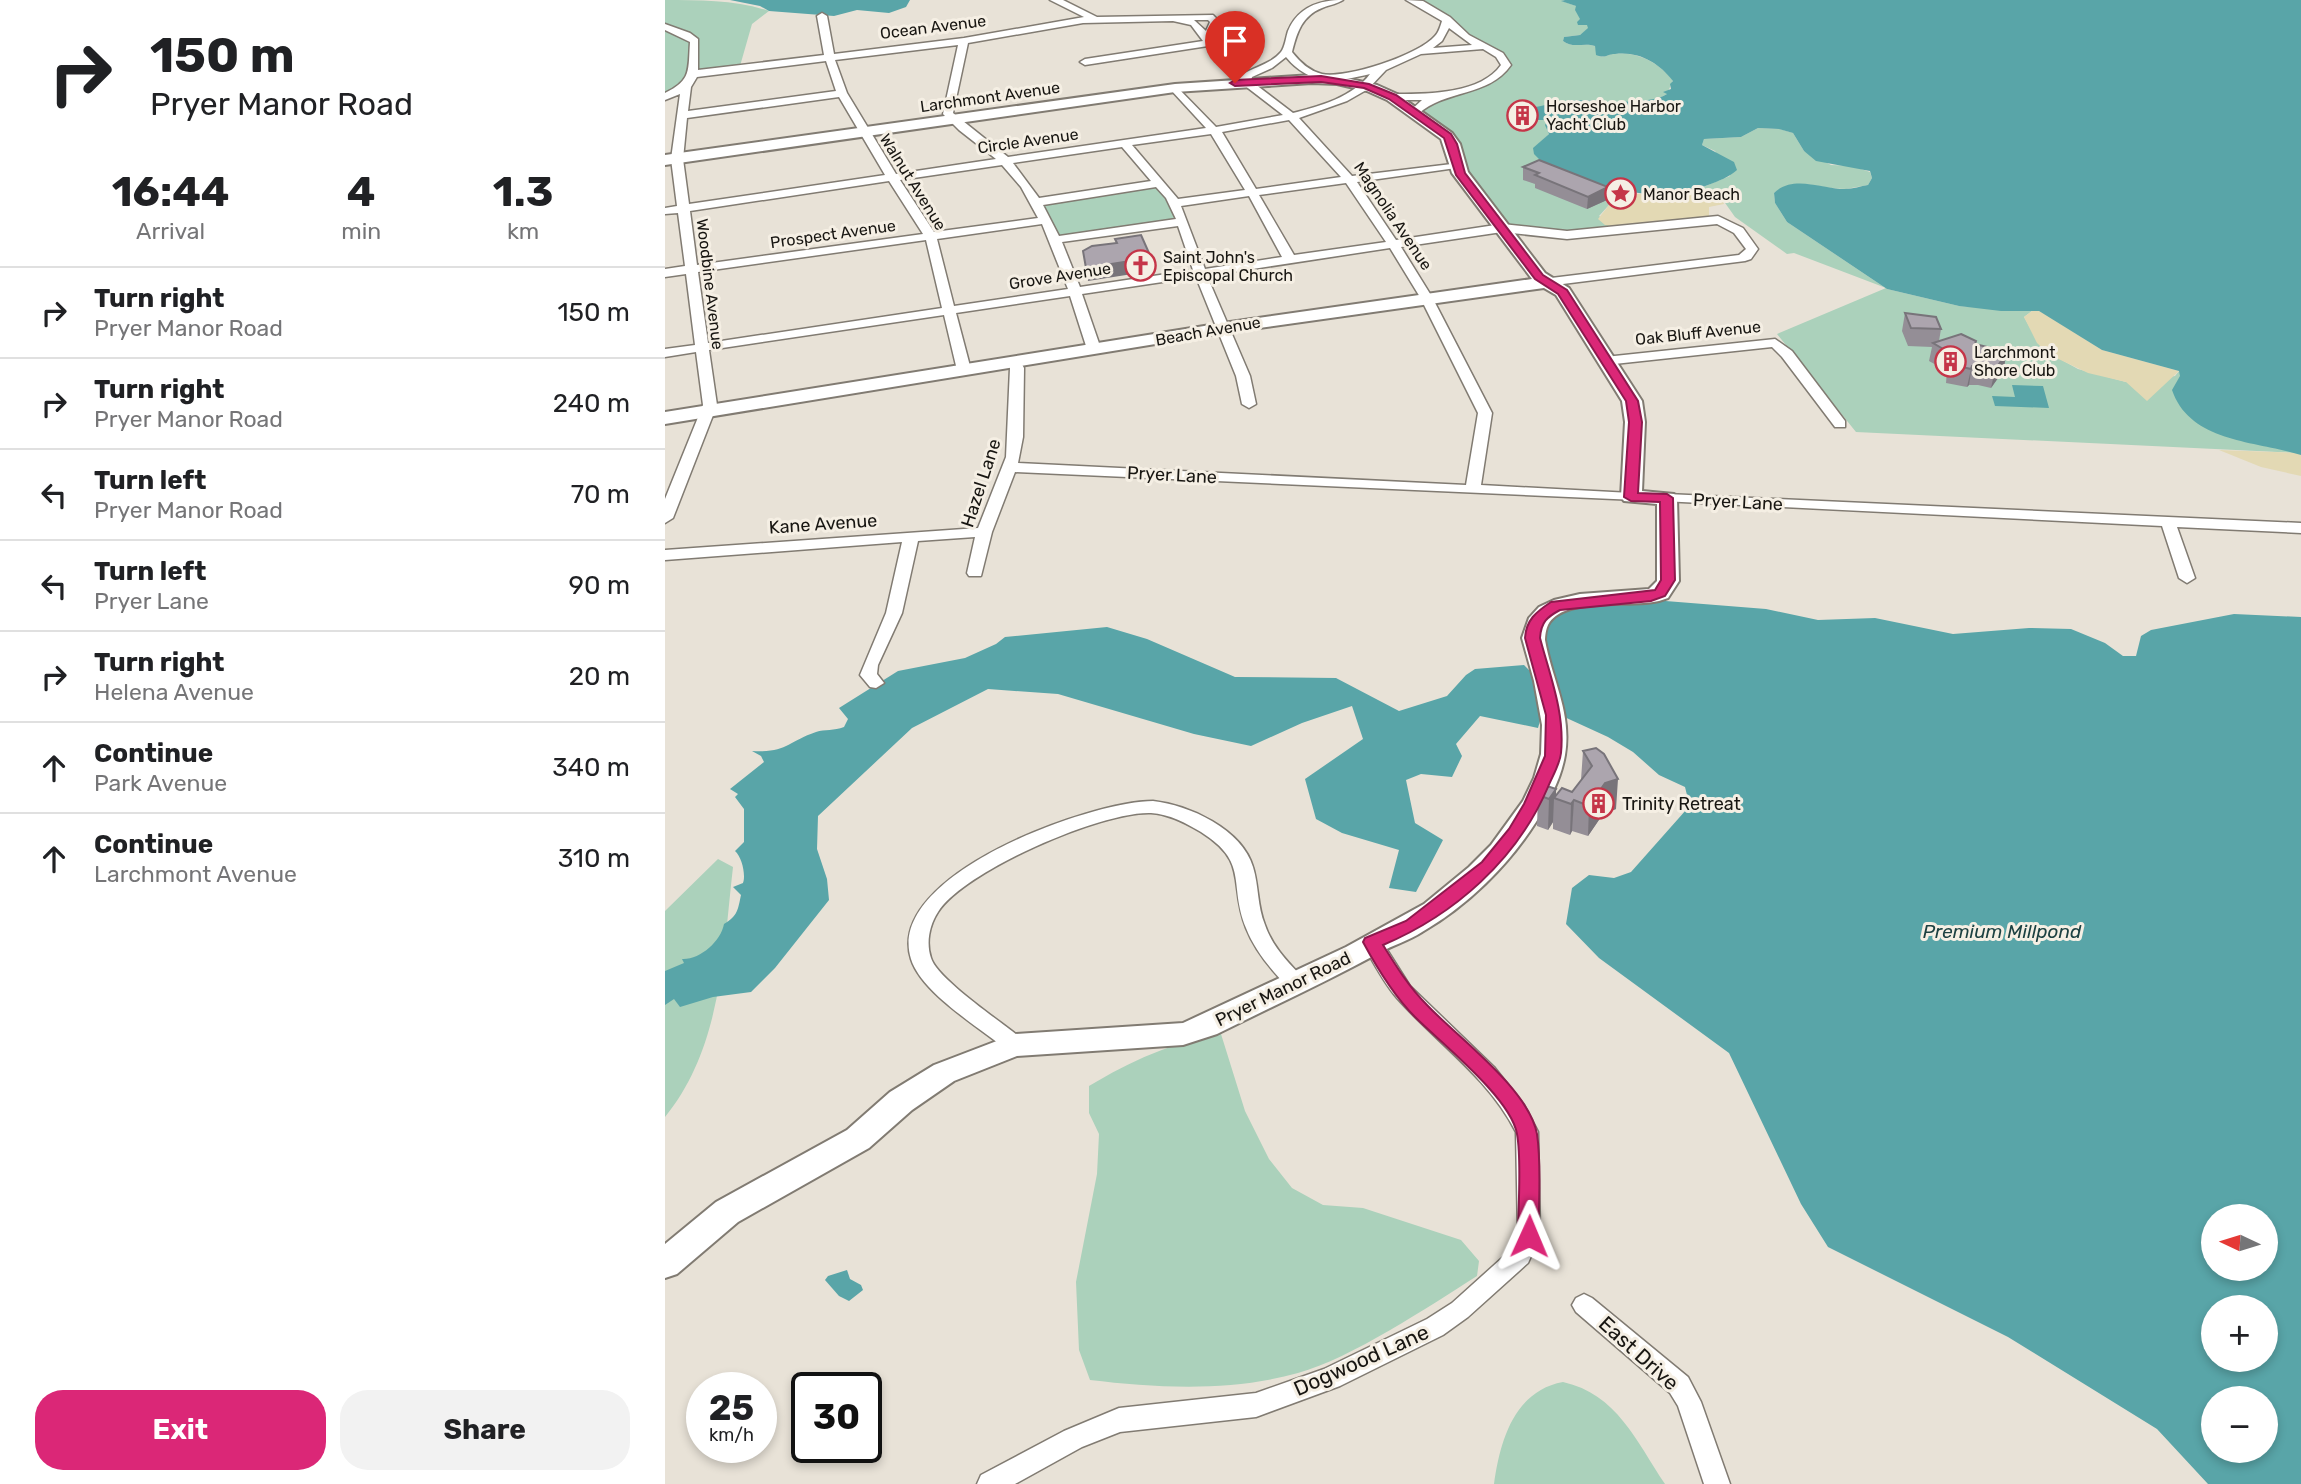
<!DOCTYPE html>
<html lang="en">
<head>
<meta charset="utf-8">
<style>
	body { margin:0; font-family:Rubik,sans-serif; background:#f2f2f2; color:#202124; height:100vh; display:flex; flex-direction:column; font-size:26px; white-space:nowrap }
	* { box-sizing:border-box; margin:0 }
	p { font-size:23px; color:#757577 }
	.icon { flex:none; width:38px; height:38px; fill:none; stroke:currentColor; stroke-width:2; stroke-linecap:round; stroke-linejoin:round }
	.map { position:relative; flex:1; overflow:hidden }
	.drawer { display:flex; flex-direction:column; background:#fff; width:665px }
	.drawer>* { flex:none }
	.top-card { background:#fff; color:#202124; overflow:hidden }
	.needle { width:46px; rotate:274deg }
	.tools { position:absolute; left:1536px; top:1204px; display:grid; gap:14px }
	.tools a { display:grid; place-items:center; width:77px; height:77px; border-radius:50%; background:#fff; box-shadow:0 4px 10px #0003; font-size:35px }
	.speed { position:absolute; left:21px; top:1372px; display:flex; gap:14px; font-size:35px; font-weight:700; text-align:center }
	.speed>* { display:grid; place-content:center; width:91px; height:91px; border-radius:50%; background:#fff; box-shadow:0 4px 10px #0003; line-height:1 }
	.speed small { font-size:18px; font-weight:400 }
	.speed .limit { border:4px solid #111; border-radius:10px; background:#fff; color:#111 }
	.pin { position:absolute; display:grid; place-items:center; width:60px; height:60px; color:#fff; margin:-72px -30px; border-radius:50% 50% 50% 0; rotate:-45deg; box-shadow:0 0 7px #0007 }
	.pin .icon { rotate:45deg }
	.me { position:absolute; width:77px; margin:-38px; rotate:1deg; stroke-linejoin:round; filter:drop-shadow(0 0 5px #0008) }
	.turn { display:flex; align-items:center; gap:24px; height:147px; padding:0 35px; font-size:32px }
	.turn .icon { width:91px; height:91px; stroke-width:2.5 }
	.turn b { display:block; font-size:49px; line-height:60px }
	.eta { display:flex; justify-content:space-evenly; align-items:center; height:119px; text-align:center }
	.eta b { font-size:42px; font-weight:700; line-height:49px }
	.cta { display:flex; gap:14px; margin-top:auto; padding:14px 35px }
	.cta a { flex:1; height:80px; border-radius:28px; background:#db2777; color:#fff; font-size:28px; font-weight:700; line-height:80px; text-align:center }
	.cta a+a { background:#f2f2f2; color:#202124 }
	ul { padding:0; list-style:none }
	li { display:flex; align-items:center; gap:21px; height:91px; padding:0 35px; border-top:2px solid #e0e0e0 }
	li div { flex:1 }
	li b { display:block; font-size:26px }
	li em { font-style:normal }
	main { display:flex; flex:1; min-height:0 }
	.map>svg:first-child { display:block }
</style>
</head>
<body>
<main>
<section class="drawer">
<div class="top-card">
<div class="turn"><svg class="icon" aria-label="right" viewBox="0 0 24 24"><path d="M7 20v-9h11M14 6l5 5-5 5"/></svg><div><b>150 m</b>Pryer Manor Road</div></div>
</div>
<div class="eta">
<div><b>16:44</b><p>Arrival</p></div>
<div><b>4</b><p>min</p></div>
<div><b>1.3</b><p>km</p></div>
</div>
<ul>
<li><svg class="icon" aria-label="right" viewBox="0 0 24 24"><path d="M7 20v-9h11M14 6l5 5-5 5"/></svg><div><b>Turn right</b><p>Pryer Manor Road</p></div><em>150 m</em></li>
<li><svg class="icon" aria-label="right" viewBox="0 0 24 24"><path d="M7 20v-9h11M14 6l5 5-5 5"/></svg><div><b>Turn right</b><p>Pryer Manor Road</p></div><em>240 m</em></li>
<li><svg class="icon" aria-label="left" viewBox="0 0 24 24"><path d="M17 20v-9H6M10 6l-5 5 5 5"/></svg><div><b>Turn left</b><p>Pryer Manor Road</p></div><em>70 m</em></li>
<li><svg class="icon" aria-label="left" viewBox="0 0 24 24"><path d="M17 20v-9H6M10 6l-5 5 5 5"/></svg><div><b>Turn left</b><p>Pryer Lane</p></div><em>90 m</em></li>
<li><svg class="icon" aria-label="right" viewBox="0 0 24 24"><path d="M7 20v-9h11M14 6l5 5-5 5"/></svg><div><b>Turn right</b><p>Helena Avenue</p></div><em>20 m</em></li>
<li><svg class="icon" aria-label="ahead" viewBox="0 0 24 24"><path d="M12 20V5M6 11l6-6 6 6"/></svg><div><b>Continue</b><p>Park Avenue</p></div><em>340 m</em></li>
<li><svg class="icon" aria-label="ahead" viewBox="0 0 24 24"><path d="M12 20V5M6 11l6-6 6 6"/></svg><div><b>Continue</b><p>Larchmont Avenue</p></div><em>310 m</em></li>
</ul>
<div class="cta"><a>Exit</a><a>Share</a></div>
</section>
<div class="map">
<svg width="1636" height="1484" viewBox="0 0 1636 1484">
	<rect width="100%" height="100%" fill="#e8e2d7"/>
	<!-- green -->
	<g fill="#abd1bb">
		<path d="M0 0C35 0 72 0 104 11L87 24 75 66 28 74 0 96Z"/>
		<path d="M751 0H900L897 1 911 6 916 19 913 25H923L924 28 915 35 899 37 898 41C908 49 919 42 930 46L933 56C942 58 941 55 948 54 973 51 992 62 1008 80L1002 94C975 112 914 91 881 106L884 123 881 125 884 134 869 148 876 161 873 170 944 198V205L934 216 951 227 913 232 841 224 798 170 780 129 756 108 762 103C782 97 843 85 845 61 837 50 823 48 811 41 787 26 785 9 751 0Z"/>
		<path d="M1093 128 1115 129 1128 133 1139 151 1166 165 1187 166 1205 172 1207 178 1203 185C1196 186 1188 188 1181 189 1152 189 1136 176 1109 193L1110 203 1122 222 1222 289 1294 306 1367 311 1359 317 1377 349 1413 369 1461 382 1510 376 1514 371 1633 453 1191 432 1112 334 1221 288 1129 253 1122 254 1070 217 1058 200 1026 192 1065 176 1050 151 1037 145 1039 139 1076 137Z"/>
		<path d="M491 185 504 199 514 221 391 238 375 203Z"/>
		<path d="M53 859 68 867C58 953 57 1047 0 1117V911Z"/>
		<path d="M556 1034 580 1111 604 1159 627 1188 658 1205 698 1208 796 1240 814 1261 812 1276C763 1307 687 1358 633 1373 566 1392 493 1388 425 1380L414 1350 411 1282 432 1174 434 1134 424 1113V1086C466 1061 507 1042 556 1034Z"/>
		<path d="M898 1382C952 1394 971 1441 1000 1484H829C835 1441 849 1391 898 1382Z"/>
	</g>
	<!-- sand -->
	<g fill="#e3d9b4">
		<path d="M876 161 972 194 1026 192 1058 200 1059 204 1044 207V216L951 227 940 225 933 219 944 205 943 198 874 170 866 173 858 168Z"/>
		<path d="M1367 311H1374L1383 316 1437 350 1514 371 1482 401 1461 382 1423 373 1385 355 1372 343 1359 317Z"/>
		<path d="M1554 450 1633 453 1636 455V476L1596 467Z"/>
	</g>
	<!-- water -->
	<g fill="#59a5a8" fill-rule="evenodd">
		<path d="M65 0H245L241 7 224 13 192 10 169 16 104 11 95 6Z"/>
		<path d="M900 0H1636V455C1592 441 1525 443 1507 390L1515 376 1514 371 1437 350 1374 311H1336L1294 306 1222 289 1122 222 1110 203 1109 193C1128 174 1157 189 1180 189 1188 189 1196 186 1203 185L1207 178 1205 171 1151 161 1139 151 1128 133 1114 129 1093 128 1076 137 1039 139 1037 145 1069 162 1072 170C1064 177 1054 181 1043 185 987 209 929 183 876 161L869 154 868 148 884 134 880 125 883 120H873L865 108C880 106 893 101 908 100 928 100 985 106 1002 94L998 92 1006 89 1005 84 1008 81C994 63 974 51 950 54 942 54 941 59 931 55L930 46C919 42 908 49 898 41L899 37 915 35 923 28 922 25H913L912 22 915 19 910 10 911 6 896 1Z"/>
		<path d="M1347 385 1378 386 1384 408 1330 406 1327 396 1350 397Z"/>
		<path d="M988 600 1101 609 1153 620 1210 618 1288 634 1364 628 1406 629 1440 643 1458 656H1471L1476 636 1486 630 1569 614 1636 617V1484H1543L1492 1429 1343 1337 1163 1247 1136 1204 1064 1053 934 958 901 924 907 888 924 875 949 878 966 872 1021 810 1023 799 1020 787 994 775 968 752 943 737 895 715 877 714 873 728 815 716 791 744 797 756 787 777 756 774 741 780 750 823 778 840 751 892 724 888 734 850 677 833 651 819 640 779 698 739 687 706 637 723 586 746 529 734 393 694 323 689 247 728 153 816 152 849 162 879 164 900 110 968 86 992 48 997 15 1007 9 999 0 1005V971L19 963 17 959C35 960 56 941 59 924 73 916 73 909 76 895L68 887 78 883C81 875 77 857 70 851L79 842V809L70 797 73 794 65 789 99 762 96 756 87 751C122 753 122 742 151 732 160 729 169 731 179 727L183 719 174 708 233 671 300 658 331 644 340 637 442 627 482 639 570 677 671 678 734 711 782 696 801 675 810 669 859 665 866 672H888L877 628 898 607ZM1549 1216H1601V1269H1549ZM1549 1307H1601V1360H1549ZM1549 1398H1601V1451H1549Z"/>
		<path d="M182 1270 185 1279 196 1285 198 1290 184 1301 174 1296 160 1280 163 1276Z"/>
	</g>
	<g fill="none" stroke-linecap="round" stroke-linejoin="round">
		<defs>
			<g id="street">
				<path d="M385 0H398L432 17 548 15 555 22 546 38 578 74C590 67 607 63 616 52 620 47 621 37 623 31 633 7 654 0 678 0 672 4 664 5 657 8 637 16 632 32 627 52 635 62 644 71 657 74 681 79 754 55 770 36 774 32 775 27 777 21L741 0 758 1 785 17 804 35 838 53 846 65C824 97 781 89 753 114L744 112 757 100H727L722 97 727 94C759 94 815 95 836 65L831 57 818 49 756 54 721 70 703 89 682 101 634 118 687 176 795 163V167L791 168 692 182 731 240 837 224 902 231 1053 216 1078 228 1093 249 1086 259 1080 261 882 286 878 285V279L1074 255 1081 249 1069 233 1052 224 902 239 837 232 736 247 767 297 827 413 816 485 966 493 973 497 971 500 350 472 327 532 316 576H304L302 573 310 537 253 541 237 613 213 665 212 674 219 683 211 688 205 687 195 675 221 613 237 542 0 560V550L313 528 341 457 345 368 342 362 349 358 354 359 359 368 358 437 353 463 801 485 813 413 755 297 725 248 542 276 585 376 591 404 584 408 577 404 571 376 531 277 417 294 436 349 429 353 422 349 405 296 291 313 306 370 299 374 292 370 279 315 44 350 52 405 8 518 0 523V499L38 405 31 352 0 357V349L30 345 21 274 0 277V269L20 266 13 213 0 214V208L12 206 6 159 15 94 0 100V93C27 80 23 70 25 42L0 30V24L25 33 33 39V70L159 55 152 16 157 13 162 16 169 54 299 38 419 17ZM529 20H543L545 22 541 31ZM508 21 526 25 538 41 420 59 415 62 420 65 543 46 566 75 618 115 551 127 510 85 506 86V90L541 128 343 157 288 113 303 43 418 23ZM784 28 807 45 768 48 777 41ZM293 45 278 114 294 130 331 159 231 174 182 93 170 60ZM621 57C645 86 672 82 705 74 688 97 655 106 628 113L586 81 587 77 607 68ZM161 61 171 91 23 111 26 87 32 77ZM174 97 220 175 24 204 18 159 22 118ZM624 120 676 177 591 189 557 132ZM546 134 580 190 513 199 467 145ZM457 147 486 181 374 198 348 163ZM337 165 356 187 373 218 269 232 235 180ZM224 181 258 234 32 265 25 211ZM681 183 721 242 629 255 594 195ZM491 187 501 198 511 219 394 236 378 205ZM584 196 617 257 540 269 516 206ZM377 224 403 289 289 306 272 239ZM513 226 528 270 415 287 397 242ZM261 240 277 308 43 343 33 272Z"/>
				<path d="M1110 339 1127 351 1180 421V427H1170L1117 357 1107 347 940 365 933 361 940 357Z"/>
				<path d="M1002 494 1636 523V533L1512 527 1530 578 1522 583 1514 578 1497 526 997 501 995 498 997 495Z"/>
				<path d="M488 801C524 805 577 829 588 867 594 886 592 906 600 925 607 946 623 962 638 978L641 983 638 988 631 991 624 988C607 971 590 951 581 928 563 883 585 863 536 832 521 823 504 814 486 813 437 811 299 871 273 912 264 926 261 943 266 958 272 979 338 1023 357 1039L360 1045 357 1051 350 1053 343 1051C316 1028 257 994 246 959 219 875 426 801 488 801Z"/>
				<path d="M707 935 714 937 745 986 829 1067 859 1105 873 1132 875 1236 863 1263 803 1317 778 1335 675 1386 591 1417 455 1432 417 1447 350 1484H312L316 1475 399 1431 454 1408 591 1393 659 1369 762 1319 787 1303 847 1249 853 1236 851 1132C823 1077 772 1043 732 998 718 982 707 960 697 942L700 937Z"/>
				<path d="M919 1294 927 1298 1023 1377 1036 1402 1065 1484H1039L1013 1406 1005 1393 911 1312 907 1305 911 1298Z"/>
			</g>
			<path id="secondary" d="M647 75 672 76 712 85 732 94 787 133 795 144 803 172 880 273 904 288 977 401 980 422 977 491 1009 494 1012 498 1014 581 1003 598 994 601C966 608 898 596 883 625 881 629 880 636 880 640 887 680 907 712 900 755 896 779 884 801 871 822 843 866 802 906 757 932 743 941 728 945 714 953 661 982 606 1007 552 1034L518 1045 352 1056 289 1081 247 1110 204 1148 73 1222 12 1274 0 1278V1244L51 1202 182 1130 225 1092 269 1065 350 1034 518 1023 681 947 759 904 804 867 826 845 858 801 869 778 876 754 877 725 869 681 857 638 864 618 874 607 889 600 915 594 984 589 992 581V504L959 501 956 497 960 422 957 401 891 295 879 288 558 333 0 424V412L558 323 867 279 787 173 776 139 722 100 702 91 672 84 647 83 510 92 0 165V155L510 84Z"/>
		</defs>
		<!-- street casing -->
		<use href="#street" stroke="#817b72" stroke-width="3"/>
		<!-- secondary casing -->
		<use href="#secondary" stroke="#817b72" stroke-width="4"/>
		<!-- street -->
		<use href="#street" fill="#fff" fill-rule="evenodd"/>
		<!-- secondary -->
		<use href="#secondary" fill="#fff" fill-rule="evenodd"/>
	</g>
	<!-- wall -->
	<g fill="#948e96">
		<path d="M858 167 942 200 922 209 870 188V184L858 180Z"/>
		<path d="M1240 313 1276 329 1274 341H1311V344L1342 352 1338 371 1326 388 1313 385H1304L1302 387 1281 383 1282 371 1264 361 1267 347 1243 346 1237 331Z"/>
		<path d="M931 748 951 809 938 814 923 836 907 831 905 835 888 829V822L883 830 872 826 873 795 891 796 907 792 916 780 918 751Z"/>
	</g>
	<!-- shaded-wall -->
	<g fill="#78747a">
		<path d="M943 187 942 200 922 209 923 197Z"/>
		<path d="M484 253 485 267 480 272 423 281 421 268Z"/>
		<path d="M1342 352 1338 371 1326 388 1330 370Z"/>
		<path d="M1307 366 1304 385 1302 387 1306 369Z"/>
		<path d="M953 779 951 809 938 814 923 836 924 806 940 783Z"/>
		<path d="M891 789V799L889 798 888 822 883 830 884 799Z"/>
		<path d="M909 800 907 831 905 835 906 804Z"/>
	</g>
	<!-- building -->
	<g fill="#aca5ae" stroke="#78747a" stroke-width="2">
		<path d="M874 160 943 187 923 197 870 175 874 173 858 167Z"/>
		<path d="M476 235 484 253 478 259 421 268 418 251 427 246 452 243 450 239Z"/>
		<path d="M1240 313 1271 317 1276 329 1246 328Z"/>
		<path d="M1296 334 1311 341 1310 344 1342 352 1330 370 1316 366H1307L1306 369 1284 364 1285 353 1268 343Z"/>
		<path d="M931 748 939 754 953 779 940 783 924 806 909 800 906 804 889 798 897 788 907 792 927 766 918 751Z"/>
		<path d="M879 785 891 789 884 799 873 795Z"/>
	</g>
	<!-- route -->
	<path fill="#db2777" stroke="#8e194d" stroke-width="2" d="M656 76 704 84 731 95 786 134 792 144 800 173 878 275 902 290 973 401 977 422 973 493 1002 494 1008 498 1010 580 1000 596 986 601 895 610C882 617 876 622 875 638 885 676 900 713 896 753 895 764 887 777 883 787 852 860 789 915 718 945 731 966 744 987 762 1005 792 1037 864 1089 872 1134 877 1167 873 1203 874 1236L871 1242 864 1245 856 1242 853 1236C853 1207 857 1161 852 1134 846 1098 776 1043 750 1017 729 996 712 968 698 942L700 938 741 921 817 862 844 829 859 804 880 756 881 715 860 638C861 620 871 612 886 602L990 590 996 580 995 502 966 501 959 497 964 422 961 401 893 294 870 279 791 175 779 138 724 99 699 88 656 82 570 86 565 83 570 80Z"/>
	<!-- icons -->
	<defs>
		<symbol id="building-ring" viewBox="-11 -11 22 22"><circle r="9.5" fill="#f5efe4" stroke="#c53548" stroke-width="1.5"/><path d="M-4-6H4V6H1V3H-1V6H-4ZM-2.5-4.3h1.7v1.8h-1.7ZM.8-4.3h1.7v1.8H.8ZM-2.5-1h1.7V.8h-1.7ZM.8-1h1.7V.8H.8Z" fill="#c53548"/></symbol>
		<symbol id="sight-ring" viewBox="-11 -11 22 22"><circle r="9.5" fill="#f5efe4" stroke="#c53548" stroke-width="1.5"/><path d="M0-6L1.8-2.2L6-1.7L2.9 1.2L3.7 5.4L0 3.3L-3.7 5.4L-2.9 1.2L-6-1.7L-1.8-2.2Z" fill="#c53548"/></symbol>
		<symbol id="church-ring" viewBox="-11 -11 22 22"><circle r="9.5" fill="#f5efe4" stroke="#c53548" stroke-width="1.5"/><path d="M-1.2-6h2.4v3.5h3.3v2.4h-3.3V6h-2.4V-.1h-3.3v-2.4h3.3Z" fill="#c53548"/></symbol>
	</defs>
	<g fill-rule="evenodd">
		<use href="#building-ring" x="840" y="98" width="35" height="35"/>
		<use href="#sight-ring" x="938" y="176" width="35" height="35"/>
		<use href="#church-ring" x="458" y="248" width="35" height="35"/>
		<use href="#building-ring" x="1268" y="344" width="35" height="35"/>
		<use href="#building-ring" x="916" y="786" width="35" height="35"/>
	</g>
	<g text-anchor="middle" dominant-baseline="central" stroke-width="6" stroke-linejoin="round" paint-order="stroke">
		<!-- far-street labels -->
		<g font-size="16" fill="#181612" stroke="#f5efe4">
			<text transform="translate(268 27) rotate(-7)">Ocean Avenue</text>
			<text transform="translate(325 97) rotate(-8)">Larchmont Avenue</text>
			<text transform="translate(363 141) rotate(-8)">Circle Avenue</text>
			<text transform="translate(248 182) rotate(58)">Walnut Avenue</text>
			<text transform="translate(728 216) rotate(56)">Magnolia Avenue</text>
			<text transform="translate(168 234) rotate(-8)">Prospect Avenue</text>
			<text transform="translate(395 276) rotate(-9)">Grove Avenue</text>
			<text transform="translate(45 284) rotate(83)">Woodbine Avenue</text>
			<text transform="translate(543 331) rotate(-10)">Beach Avenue</text>
			<text transform="translate(1033 333) rotate(-6)">Oak Bluff Avenue</text>
		</g>
		<!-- far-poi labels -->
		<g font-size="16" fill="#181612" stroke="#f5efe4" text-anchor="start">
			<text x="881" y="106">Horseshoe Harbor<tspan x="881" dy="18">Yacht Club</tspan></text>
			<text x="978" y="194">Manor Beach</text>
			<text x="498" y="257">Saint John's<tspan x="498" dy="18">Episcopal Church</tspan></text>
			<text x="1309" y="352">Larchmont<tspan x="1309" dy="18">Shore Club</tspan></text>
		</g>
		<!-- street labels -->
		<g font-size="18" fill="#181612" stroke="#f5efe4">
			<text transform="translate(507 475) rotate(3)">Pryer Lane</text>
			<text transform="translate(316 483) rotate(-72)">Hazel Lane</text>
			<text transform="translate(1073 502) rotate(3)">Pryer Lane</text>
			<text transform="translate(158 524) rotate(-4)">Kane Avenue</text>
			<text transform="translate(618 989) rotate(-26)">Pryer Manor Road</text>
		</g>
		<!-- poi labels -->
		<g font-size="18" fill="#181612" stroke="#f5efe4" text-anchor="start">
			<text x="957" y="804">Trinity Retreat</text>
		</g>
		<!-- water labels -->
		<g font-size="19" font-style="italic" fill="#1c4142" stroke="#f5efe4">
			<text x="1337" y="931">Premium Millpond</text>
		</g>
		<!-- near-street labels -->
		<g font-size="21" fill="#181612" stroke="#f5efe4">
			<text transform="translate(974 1353) rotate(42)">East Drive</text>
			<text transform="translate(696 1360) rotate(-24)">Dogwood Lane</text>
		</g>
	</g>
</svg>
<div class="tools">
<a><svg class="needle" viewBox="-14 -14 28 28"><path d="M0-13l5 13h-10z" fill="#e53935"/><path d="M0 13l5-13h-10z" fill="#757577"/></svg></a>
<a>+</a>
<a>−</a>
</div>
<div class="speed"><div>25<small>km/h</small></div><div class="limit">30</div></div>
<div class="pin" style="left:570px;top:83px;background:#d93025"><svg class="icon" aria-label="arrive" viewBox="0 0 24 24"><path d="M6 21V4h12l-3 4 3 4H6"/></svg></div>
<svg class="me" style="left:864px;top:1236px" viewBox="-20 -20 40 40"><path d="M0-17L14 15 0 8-14 15z" fill="#db2777" stroke="#fff" stroke-width="4"/></svg>
</div>
</main>
</body>
</html>
